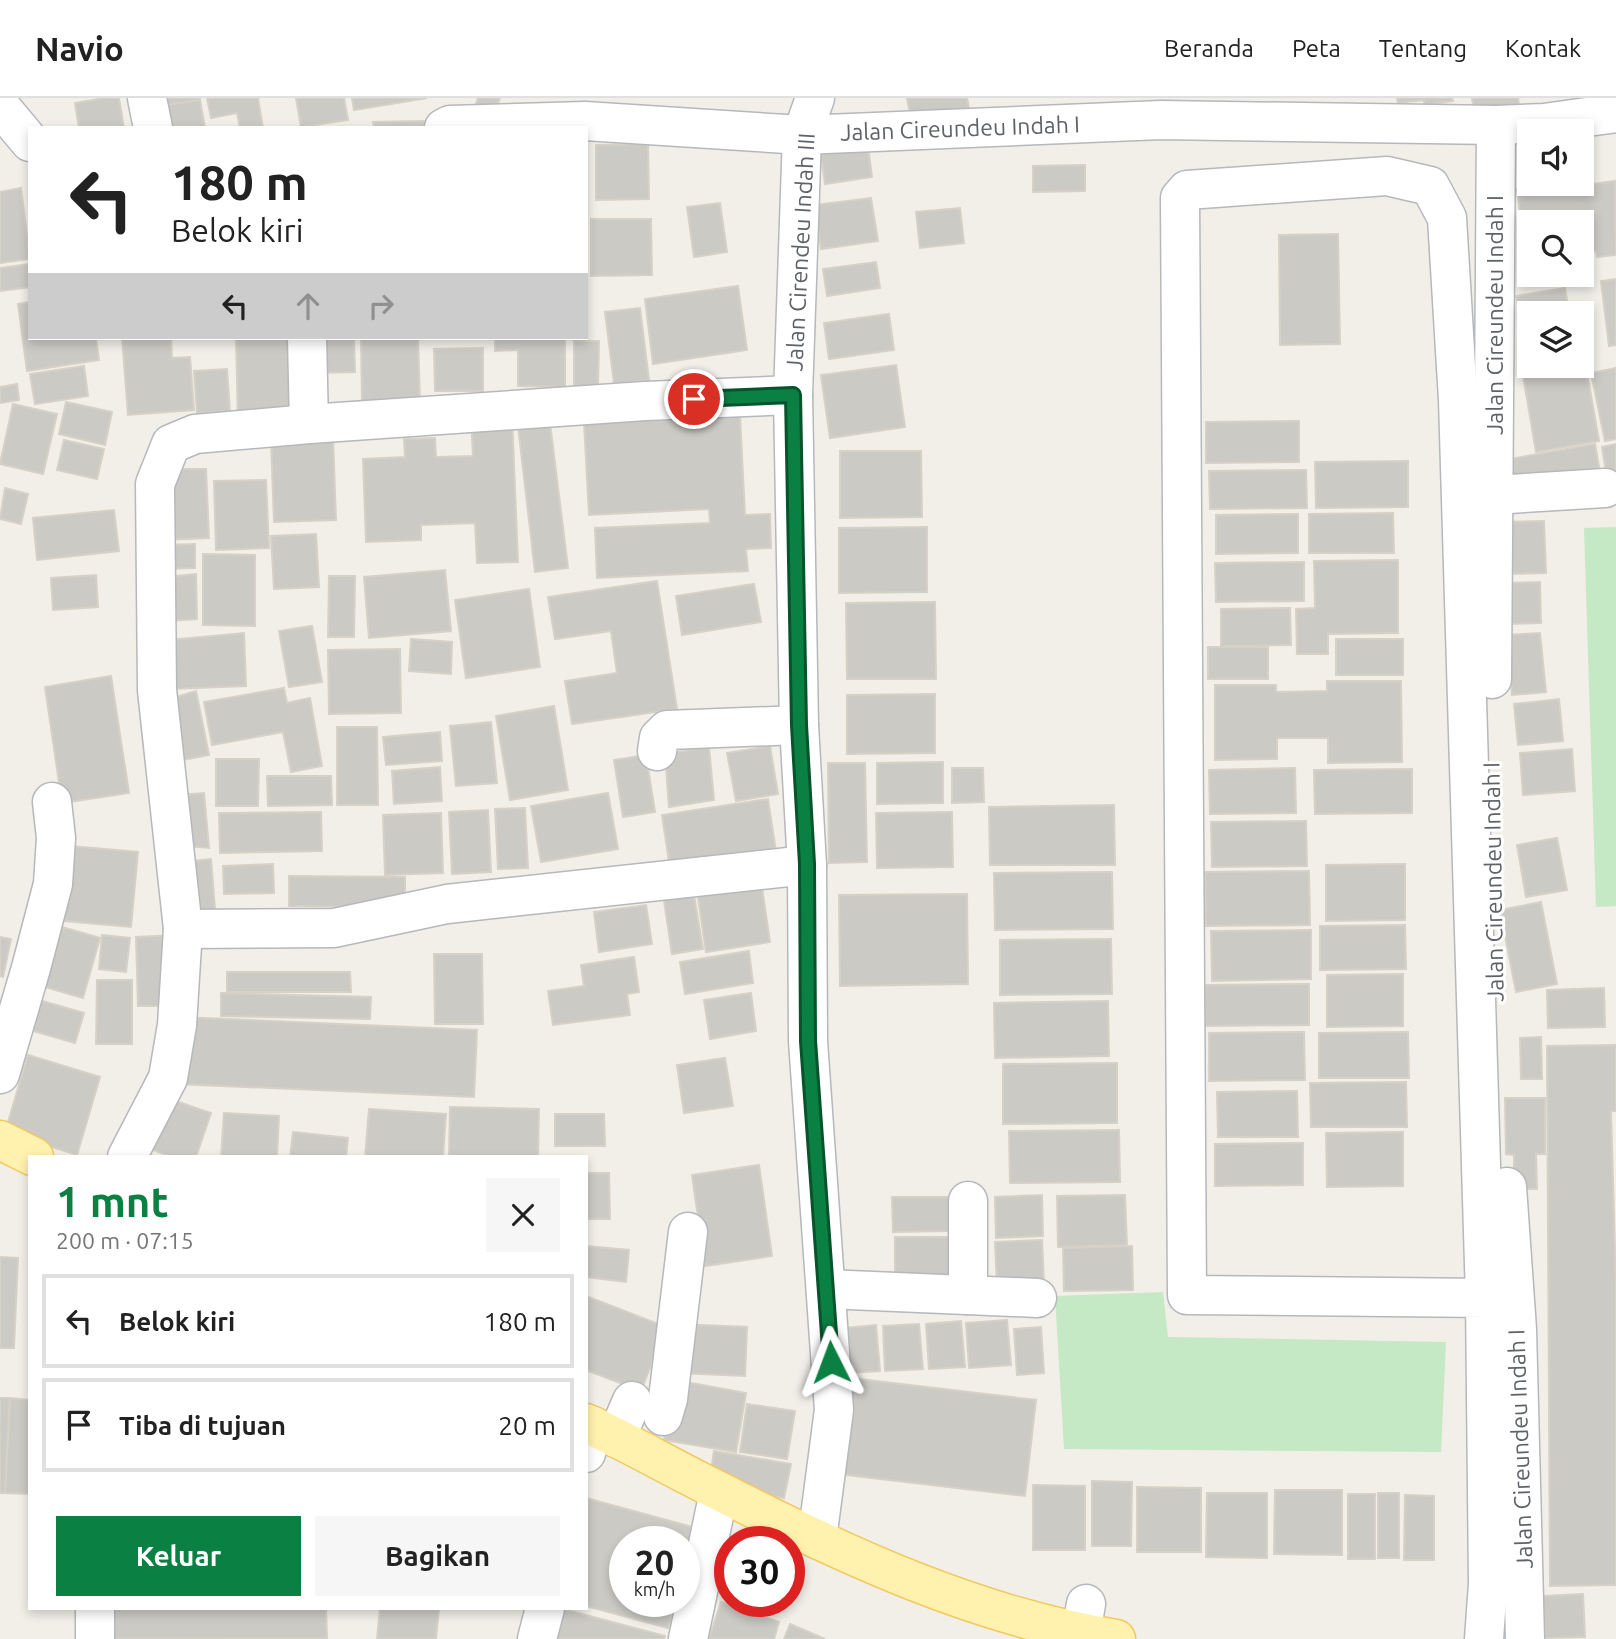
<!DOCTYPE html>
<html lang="id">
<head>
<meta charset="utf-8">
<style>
	body { margin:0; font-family:Ubuntu,sans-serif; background:#f6f6f6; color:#222; height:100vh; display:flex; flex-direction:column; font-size:26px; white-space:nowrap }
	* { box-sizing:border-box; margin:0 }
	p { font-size:23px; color:#767676 }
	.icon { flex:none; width:38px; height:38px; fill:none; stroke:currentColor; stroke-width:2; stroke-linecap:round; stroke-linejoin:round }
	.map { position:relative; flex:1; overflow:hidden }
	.side { position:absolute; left:28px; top:1057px; width:560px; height:455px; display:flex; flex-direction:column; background:#fff; border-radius:0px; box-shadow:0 4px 10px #0003 }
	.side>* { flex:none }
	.guide { position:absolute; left:28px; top:28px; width:560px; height:214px; border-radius:0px; box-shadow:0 4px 10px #0003; background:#fff; color:#222; overflow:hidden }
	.controls { position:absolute; left:1517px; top:21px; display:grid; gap:14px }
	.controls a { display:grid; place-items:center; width:77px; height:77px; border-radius:0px; background:#fff; box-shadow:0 4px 10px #0003; font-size:35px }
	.speed { position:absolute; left:609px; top:1428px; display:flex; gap:14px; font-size:35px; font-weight:700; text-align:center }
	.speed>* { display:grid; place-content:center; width:91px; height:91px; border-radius:50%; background:#fff; box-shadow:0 4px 10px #0003; line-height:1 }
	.speed small { font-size:18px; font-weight:400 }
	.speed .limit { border:10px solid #d22; background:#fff; color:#111 }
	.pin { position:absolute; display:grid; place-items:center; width:60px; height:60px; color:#fff; margin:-30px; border:4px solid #fff; border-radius:50%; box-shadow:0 2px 7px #0007 }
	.me { position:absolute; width:77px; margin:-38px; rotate:357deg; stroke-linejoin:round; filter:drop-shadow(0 0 5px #0008) }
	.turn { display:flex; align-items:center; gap:24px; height:147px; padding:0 28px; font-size:32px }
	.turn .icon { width:91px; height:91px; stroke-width:2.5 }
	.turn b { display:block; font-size:49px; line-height:60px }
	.lanes { display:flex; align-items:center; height:66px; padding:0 28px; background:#0003; justify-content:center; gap:35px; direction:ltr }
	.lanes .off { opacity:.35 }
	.round { display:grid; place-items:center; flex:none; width:74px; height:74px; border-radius:0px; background:#f6f6f6 }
	.overview { display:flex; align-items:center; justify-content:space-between; height:119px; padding:0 28px }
	h1 { font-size:42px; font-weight:600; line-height:52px; color:#0b8043 }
	.button { display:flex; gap:14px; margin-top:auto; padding:14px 28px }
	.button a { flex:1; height:80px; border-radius:0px; background:#0b8043; color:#fff; font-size:28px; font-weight:600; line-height:80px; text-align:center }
	.button a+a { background:#f6f6f6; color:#222 }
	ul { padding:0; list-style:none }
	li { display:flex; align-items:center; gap:21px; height:94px; margin:0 14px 10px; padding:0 14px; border:4px solid #e0e0e0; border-radius:0px }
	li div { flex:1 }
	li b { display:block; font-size:26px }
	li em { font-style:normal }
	header { display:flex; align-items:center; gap:42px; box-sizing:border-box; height:98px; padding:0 35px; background:#fff; border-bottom:2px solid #e0e0e0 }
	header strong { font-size:33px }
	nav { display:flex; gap:38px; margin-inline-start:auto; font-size:24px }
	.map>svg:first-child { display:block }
</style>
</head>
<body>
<header>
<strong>Navio</strong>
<nav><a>Beranda</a><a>Peta</a><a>Tentang</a><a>Kontak</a></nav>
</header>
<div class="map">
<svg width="1616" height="1541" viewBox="0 0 1616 1541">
	<rect width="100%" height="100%" fill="#f1efe8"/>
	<!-- green -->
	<g fill="#c5e8c5">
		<path d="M1616 429V808L1596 809 1584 430Z"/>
		<path d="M1163 1194 1168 1239 1446 1244 1441 1354 1064 1351 1055 1198Z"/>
	</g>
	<!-- building -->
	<g fill="#cccac5" stroke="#d6d1c6" stroke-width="2">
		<path d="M104 0H119L124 30H79L75 5Z"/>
		<path d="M154 0H200V2L155 9Z"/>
		<path d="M207 0H258L263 30H240L237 15 211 20Z"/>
		<path d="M296 0H344L348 22 301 29Z"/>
		<path d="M352 0H427L354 12Z"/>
		<path d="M478 0H500L495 14 476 6Z"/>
		<path d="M907 0H967L969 10 911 21Z"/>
		<path d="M1397 0H1452L1453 3 1424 7V2L1398 5Z"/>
		<path d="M1472 0H1518L1520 13 1475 19Z"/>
		<path d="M200 2 205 30H159L155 9Z"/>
		<path d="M426 23V30H374L373 24Z"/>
		<path d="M648 46 649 101 596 102V47Z"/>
		<path d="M868 49 872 79 825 86 821 56Z"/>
		<path d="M1085 67V93L1033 94V68Z"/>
		<path d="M1615 83 1616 157 1597 159 1596 153 1582 155V124H1530V166H1526L1517 91 1550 86V92Z"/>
		<path d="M21 90 30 161 0 165V94Z"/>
		<path d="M871 100 878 143 821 151 814 107Z"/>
		<path d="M720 105 727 154 694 159 687 109Z"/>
		<path d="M960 110 964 145 920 150 916 114Z"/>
		<path d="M591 121H651L652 177 591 178Z"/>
		<path d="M1338 136 1340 246 1280 247 1279 137Z"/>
		<path d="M876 164 880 190 827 198 823 171Z"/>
		<path d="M30 166V189L0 193V170Z"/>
		<path d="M1616 181V247L1609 248 1601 183Z"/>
		<path d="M738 188 747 252 653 266 645 201Z"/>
		<path d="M1565 190 1569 215H1530V240L1524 241 1516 198Z"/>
		<path d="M30 204V240H96L99 262 27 273 18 206Z"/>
		<path d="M640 210 649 282 614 286 605 214Z"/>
		<path d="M889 216 894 252 829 261 824 225Z"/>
		<path d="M122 240H171L172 260 190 259 194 312 128 317Z"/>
		<path d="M236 240H291L293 324 238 325Z"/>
		<path d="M312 240H354L355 274 313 275Z"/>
		<path d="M361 240H418L420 303 362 304Z"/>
		<path d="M495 240H565V289L518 288V252L495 253Z"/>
		<path d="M574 243H599L598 290H574Z"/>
		<path d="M1530 246V268H1582V246L1599 343 1536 354 1518 248Z"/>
		<path d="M483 250V293H435L434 251Z"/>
		<path d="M896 267 905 329 830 340 821 277Z"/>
		<path d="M84 268 88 298 35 306 30 276Z"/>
		<path d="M1616 270V341L1605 343 1591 275Z"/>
		<path d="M227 271 230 313 197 315 194 273Z"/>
		<path d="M17 286 19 302 0 305V289Z"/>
		<path d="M66 304 112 314 105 347 59 336Z"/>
		<path d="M13 306 57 316 43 376 0 366Z"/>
		<path d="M512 318 518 464 477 465 475 425 421 427V442L366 444 363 361 405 359 404 341 435 340 436 359 473 358 471 319Z"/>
		<path d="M740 318 745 417 770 416 771 450 746 451 748 473 597 480 595 430 710 425 709 411 589 417 584 325Z"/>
		<path d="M1299 323V364L1206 365V324Z"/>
		<path d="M550 325 568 470 535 474 518 328Z"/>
		<path d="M333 340 336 422 274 424 271 342Z"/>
		<path d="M64 342 104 351 97 381 57 372Z"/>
		<path d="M1595 346 1601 381 1516 395 1510 361Z"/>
		<path d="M1616 346V399L1610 400 1602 349Z"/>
		<path d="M840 353H921L922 419 840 420Z"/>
		<path d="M1408 363V409L1316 410 1315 364Z"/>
		<path d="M163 371H206L209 440 164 442Z"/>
		<path d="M1306 372 1307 410 1210 411 1209 373Z"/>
		<path d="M266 382 269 450 216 452 214 383Z"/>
		<path d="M5 390 28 396 21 426 0 421Z"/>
		<path d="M114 412 119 453 37 462 33 420Z"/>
		<path d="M1393 415 1394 455H1309V416Z"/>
		<path d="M1298 416V455L1216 456V417Z"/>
		<path d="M1544 423 1546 475 1507 476 1506 424Z"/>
		<path d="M927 429V494L839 495V430Z"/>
		<path d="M316 436 319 489 274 491 271 438Z"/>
		<path d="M195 446V470L164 471 163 447Z"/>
		<path d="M203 456 255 457V528L203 527Z"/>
		<path d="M1398 462V535L1328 536V556H1297L1296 511 1315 510 1314 463Z"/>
		<path d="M1304 464V503L1216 504 1215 465Z"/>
		<path d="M445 472 451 533 369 540 364 479Z"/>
		<path d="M196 476 197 521 168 523 165 479Z"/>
		<path d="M96 477 98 509 53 512 51 480Z"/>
		<path d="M329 478H355L354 539H328Z"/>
		<path d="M657 483 677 611 572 626 565 583 617 575 611 533 555 541 548 499Z"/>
		<path d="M1540 484 1541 525 1507 526 1505 485Z"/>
		<path d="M754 486 761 524 682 537 676 498Z"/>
		<path d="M529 491 540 569 466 580 455 502Z"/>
		<path d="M935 504 936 581H847L846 505Z"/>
		<path d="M1290 510 1291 547 1221 548V511Z"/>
		<path d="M312 528 322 584 289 589 279 533Z"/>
		<path d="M244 535 246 588 171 591 170 542Z"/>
		<path d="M1540 535 1546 594 1512 597 1507 537Z"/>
		<path d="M411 541 452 544 451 576 409 573Z"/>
		<rect x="1336" y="541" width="67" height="36"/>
		<rect x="1208" y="549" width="60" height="32"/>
		<path d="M400 551 401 615 329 616 328 552Z"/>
		<path d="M111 578 129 695 62 705 45 589Z"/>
		<path d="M1327 583H1401L1402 664 1328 665V640H1277V661L1215 662V587H1276V594L1327 593Z"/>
		<path d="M284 590 287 605 310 600 322 668 291 674 283 634 212 647 204 604Z"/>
		<path d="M196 593 209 657 172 664 166 602Z"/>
		<path d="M935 596V655L847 656V597Z"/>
		<path d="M1559 601 1563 643 1518 647 1514 606Z"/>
		<path d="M554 608 568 692 510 702 496 618Z"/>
		<path d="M491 624 497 685 456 688 450 628Z"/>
		<path d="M337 629H377L378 707H337Z"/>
		<path d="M440 634 442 663 386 667 383 639Z"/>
		<path d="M770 648 778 696 736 703 727 655Z"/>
		<path d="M709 649 714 702 669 709 665 656Z"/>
		<path d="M1572 651 1575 693 1523 697 1520 655Z"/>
		<path d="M646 657 655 714 623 719 614 662Z"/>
		<path d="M216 661H259L258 708H216Z"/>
		<path d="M943 664V705L877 706V665Z"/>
		<path d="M828 665H865L867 764 829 765Z"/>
		<path d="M440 669 442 703 394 706 392 673Z"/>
		<path d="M952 670H983L984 704 952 705Z"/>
		<path d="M1295 670 1296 715 1210 716 1209 672Z"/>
		<path d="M1412 671V715L1315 716 1314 672Z"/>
		<path d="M267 678H331L332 707 268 708Z"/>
		<path d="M204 695 209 750 185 748 180 697Z"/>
		<path d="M608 695 618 751 541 764 531 708Z"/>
		<path d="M768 701 777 760 671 777 662 717Z"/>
		<path d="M1114 707 1115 767H990L989 709Z"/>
		<path d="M525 710 528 770 498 771 495 711Z"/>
		<path d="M488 712 491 774 452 776 449 714Z"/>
		<path d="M321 714 322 753 220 755 219 715Z"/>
		<path d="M952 714 953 769 877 770 876 715Z"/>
		<path d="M441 715 443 775 385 777 383 717Z"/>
		<path d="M1306 723 1307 768 1212 769 1211 724Z"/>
		<path d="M1557 740 1567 792 1526 799 1517 747Z"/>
		<path d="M71 748 138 754 131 829 65 823Z"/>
		<path d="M211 761 215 811 189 817 182 764Z"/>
		<path d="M273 766 274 795 224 796 223 768Z"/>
		<path d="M1405 766V822L1326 823V767Z"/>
		<path d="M1309 773 1310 827 1206 828 1205 774Z"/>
		<path d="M1112 774 1113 831 995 832 994 775Z"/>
		<path d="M289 778 405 779V809L289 808Z"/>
		<path d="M761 783 770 844 706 854 697 793Z"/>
		<path d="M692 785 703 851 672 856 662 789Z"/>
		<path d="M967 796 968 886 840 888 839 797Z"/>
		<path d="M1541 804 1557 886 1516 894 1500 812Z"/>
		<path d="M646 807 652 846 599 854 594 814Z"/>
		<path d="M1405 827 1406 871 1320 872V828Z"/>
		<path d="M62 829 100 840 83 900 45 889Z"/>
		<path d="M1311 832V881L1212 883 1211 833Z"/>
		<path d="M102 837 130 840 126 874 99 871Z"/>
		<path d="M175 837V908H138L136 839Z"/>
		<path d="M0 839 11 841 3 879 0 878Z"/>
		<path d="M1111 841 1112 896 1000 897V842Z"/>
		<path d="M749 853 753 885 685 896 680 864Z"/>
		<path d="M434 856H482L483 926H435Z"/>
		<path d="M634 859 639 894 627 896 630 917 553 927 548 893 584 888 581 867Z"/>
		<path d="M227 874H350L351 894H227Z"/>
		<path d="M1403 876V928L1327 929V877Z"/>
		<path d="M97 882H132V946H96Z"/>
		<path d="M1309 886V927L1205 928V887Z"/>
		<path d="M1604 890 1605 929 1548 930 1547 892Z"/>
		<path d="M221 895 371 899 370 921 221 918Z"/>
		<path d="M751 895 756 933 710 941 704 902Z"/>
		<path d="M39 902 84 915 75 945 30 932Z"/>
		<path d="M1108 903 1109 958 995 960 994 905Z"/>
		<path d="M180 919 477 932 474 999 177 986Z"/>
		<path d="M1304 934 1305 982 1209 983V935Z"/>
		<path d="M1408 934 1409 980H1319V935Z"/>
		<path d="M1541 939 1542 981H1521L1520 940Z"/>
		<path d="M1616 947V1013H1611L1616 1188V1487L1550 1488 1547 948Z"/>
		<path d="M28 957 100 979 77 1057 5 1034Z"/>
		<path d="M725 960 733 1008 684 1015 677 967Z"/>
		<path d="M1117 965V1025L1003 1026V966Z"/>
		<path d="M1406 984 1407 1029H1311L1310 985Z"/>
		<path d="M1297 993 1298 1039H1218L1217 994Z"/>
		<path d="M1505 1000H1545V1056H1536L1537 1091H1514V1057L1506 1056Z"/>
		<path d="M170 1001 211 1015 196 1059H172L153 1052Z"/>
		<path d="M450 1009 539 1011 538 1059H449Z"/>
		<path d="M369 1011 446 1016 443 1059H365Z"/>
		<path d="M224 1015 279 1018 277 1059H221Z"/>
		<path d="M555 1016H604L605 1048H555Z"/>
		<path d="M1119 1032 1120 1084 1010 1085 1009 1033Z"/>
		<path d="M293 1034 348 1040 346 1059H290Z"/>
		<path d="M1403 1034V1088L1327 1089 1326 1035Z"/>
		<path d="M1303 1045V1087L1215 1088V1046Z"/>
		<path d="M759 1067 772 1158 705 1168 692 1077Z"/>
		<path d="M586 1075H609L610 1121H586Z"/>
		<path d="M1042 1097 1043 1138 996 1140 995 1099Z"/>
		<path d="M1125 1097 1127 1147 1058 1149 1057 1098Z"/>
		<path d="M892 1099H949V1133L893 1134Z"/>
		<path d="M895 1139H951L952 1186H895Z"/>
		<path d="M1042 1142 1044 1186 997 1188 995 1144Z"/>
		<path d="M586 1148 629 1152 626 1184 586 1179Z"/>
		<path d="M1132 1148 1133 1192 1064 1193 1063 1150Z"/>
		<path d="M0 1159 18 1160 14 1250H0Z"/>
		<path d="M586 1198 666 1229 641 1293 586 1272Z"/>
		<path d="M1007 1222 1011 1267 969 1270 966 1225Z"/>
		<path d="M961 1223 965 1269 929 1271 926 1226Z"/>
		<path d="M680 1226 747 1229 745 1278 678 1275Z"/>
		<path d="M919 1226 923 1271 885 1273 883 1228Z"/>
		<path d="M876 1227 880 1273 848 1275 845 1230Z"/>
		<path d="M1041 1229 1044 1275 1017 1277 1014 1231Z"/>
		<path d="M850 1280 1036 1302 1025 1398 839 1376Z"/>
		<path d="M675 1282 746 1295 736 1354 664 1342Z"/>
		<path d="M0 1300H10L5 1395H0Z"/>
		<path d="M10 1300 30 1302V1396L5 1395Z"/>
		<path d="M747 1306 795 1313 787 1361 740 1354Z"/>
		<path d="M714 1353 791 1366 784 1400 709 1387Z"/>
		<path d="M1092 1383 1132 1384 1131 1448H1092Z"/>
		<path d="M1033 1387 1085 1388V1452H1033Z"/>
		<path d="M1137 1389 1201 1390V1454H1137Z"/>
		<path d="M1275 1392H1342V1457L1274 1456Z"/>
		<path d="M1207 1395H1267V1460L1206 1459Z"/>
		<rect x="1378" y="1395" width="21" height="65"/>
		<rect x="1348" y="1396" width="27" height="65"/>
		<path d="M1405 1397 1434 1398V1462H1404Z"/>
		<path d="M586 1400 696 1430 684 1472V1444H625V1503H676L668 1530 586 1508Z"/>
		<path d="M1583 1496 1585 1539 1545 1540 1543 1498Z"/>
		<path d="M721 1504 779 1524 774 1541H709Z"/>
		<path d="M108 1510H326L327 1540 109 1541Z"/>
		<path d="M380 1510H439L436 1541H377Z"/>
		<path d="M559 1510 665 1538 664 1541H545Z"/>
		<path d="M790 1526 825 1541H784Z"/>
	</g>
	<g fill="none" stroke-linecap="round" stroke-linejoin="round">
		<defs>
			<g id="minor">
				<path d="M147 0 153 30"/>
				<path d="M815 0 802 37 793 297 799 627 807 767 808 943 834 1312 817 1441"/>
				<path d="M0 8 30 44"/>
				<path d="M444 30 450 27 585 23 802 37 1161 22 1496 27 1544 25 1616 15"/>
				<path d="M307 240 309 326"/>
				<path d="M1493 397 1605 390"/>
				<path d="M1492 581 1496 27"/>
				<path d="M657 653 659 640 667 632 799 627"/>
				<path d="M183 831 334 830 447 806 807 767"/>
				<path d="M0 976 31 870 53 786 56 740 52 704"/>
				<path d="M127 1059 168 980 177 927 183 831 157 592 155 386 171 346 195 336 309 326 645 303 793 297"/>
				<path d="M1507 1089 1517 1231 1525 1541"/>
				<path d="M968 1103V1197"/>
				<path d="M826 1191 1037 1200"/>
				<path d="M663 1318 668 1301 688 1134"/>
				<path d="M616 1340 632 1303"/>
				<path d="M586 1355 593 1328"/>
				<path d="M1081 1535 1086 1506"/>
				<path d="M95 1541V1510"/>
				<path d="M537 1541 545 1510"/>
				<path d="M688 1541 719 1394"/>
				<path d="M1484 1541 1488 1486 1485 1200 1458 302 1447 120 1430 88 1387 78 1187 92 1180 100 1187 1197 1485 1200"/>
			</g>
			<g id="major">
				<path d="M0 1042 34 1059"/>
				<path d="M586 1325C631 1346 674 1371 719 1393 844 1457 976 1518 1116 1541"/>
			</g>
		</defs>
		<!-- minor casing -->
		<use href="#minor" stroke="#b5b8bc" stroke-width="41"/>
		<!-- major casing -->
		<use href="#major" stroke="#f2c960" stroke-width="41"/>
		<!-- minor -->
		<use href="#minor" stroke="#fff" stroke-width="38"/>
		<!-- major -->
		<use href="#major" stroke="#fff2af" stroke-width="38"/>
	</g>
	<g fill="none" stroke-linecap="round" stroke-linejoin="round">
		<defs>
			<path id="route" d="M694 301 793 297 799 627 807 766 808 943 831 1264"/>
		</defs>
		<!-- route casing -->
		<use href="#route" stroke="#07532c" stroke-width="18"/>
		<!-- route -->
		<use href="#route" stroke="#0b8043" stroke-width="12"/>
	</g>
	<g text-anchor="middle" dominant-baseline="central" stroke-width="6" stroke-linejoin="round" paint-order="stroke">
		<!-- street labels -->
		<g font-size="23" fill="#5f6368" stroke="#fff">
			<text transform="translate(960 30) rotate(-2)">Jalan Cireundeu Indah I</text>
			<text transform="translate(800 154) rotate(-87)">Jalan Cirendeu Indah III</text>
			<text transform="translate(1494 217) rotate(-90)">Jalan Cireundeu Indah I</text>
			<text transform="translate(1493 784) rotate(-91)">Jalan Cireundeu Indah I</text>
			<text transform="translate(1520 1351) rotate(-92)">Jalan Cireundeu Indah I</text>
		</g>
	</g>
</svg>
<div class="controls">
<a><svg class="icon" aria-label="sound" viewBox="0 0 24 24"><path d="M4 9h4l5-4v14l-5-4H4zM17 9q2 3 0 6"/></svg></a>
<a><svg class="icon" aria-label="search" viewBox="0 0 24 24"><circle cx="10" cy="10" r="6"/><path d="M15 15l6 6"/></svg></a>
<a><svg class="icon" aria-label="layers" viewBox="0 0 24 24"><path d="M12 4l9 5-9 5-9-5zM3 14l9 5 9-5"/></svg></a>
</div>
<div class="speed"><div>20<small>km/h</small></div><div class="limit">30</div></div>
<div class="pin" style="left:694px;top:301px;background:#d93025"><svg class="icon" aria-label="arrive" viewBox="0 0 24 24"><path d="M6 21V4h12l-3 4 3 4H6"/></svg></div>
<svg class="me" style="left:831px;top:1264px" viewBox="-20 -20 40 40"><path d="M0-17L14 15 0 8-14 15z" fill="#0b8043" stroke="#fff" stroke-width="4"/></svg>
<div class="guide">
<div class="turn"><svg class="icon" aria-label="left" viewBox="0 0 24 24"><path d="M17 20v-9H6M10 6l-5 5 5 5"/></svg><div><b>180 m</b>Belok kiri</div></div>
<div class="lanes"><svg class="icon" aria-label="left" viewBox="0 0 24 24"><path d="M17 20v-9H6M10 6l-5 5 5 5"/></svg><svg class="icon off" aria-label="ahead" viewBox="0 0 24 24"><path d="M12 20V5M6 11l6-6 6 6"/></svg><svg class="icon off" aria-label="right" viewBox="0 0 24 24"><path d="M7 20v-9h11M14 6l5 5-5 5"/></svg></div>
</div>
<section class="side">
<div class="overview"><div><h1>1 mnt</h1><p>200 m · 07:15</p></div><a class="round"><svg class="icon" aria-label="close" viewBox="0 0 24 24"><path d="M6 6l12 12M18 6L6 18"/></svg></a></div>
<ul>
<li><svg class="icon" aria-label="left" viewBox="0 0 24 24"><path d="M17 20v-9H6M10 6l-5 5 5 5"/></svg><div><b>Belok kiri</b></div><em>180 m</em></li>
<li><svg class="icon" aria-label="arrive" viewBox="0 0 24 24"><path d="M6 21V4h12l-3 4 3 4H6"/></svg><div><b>Tiba di tujuan</b></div><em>20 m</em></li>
</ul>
<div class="button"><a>Keluar</a><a>Bagikan</a></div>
</section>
</div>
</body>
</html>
